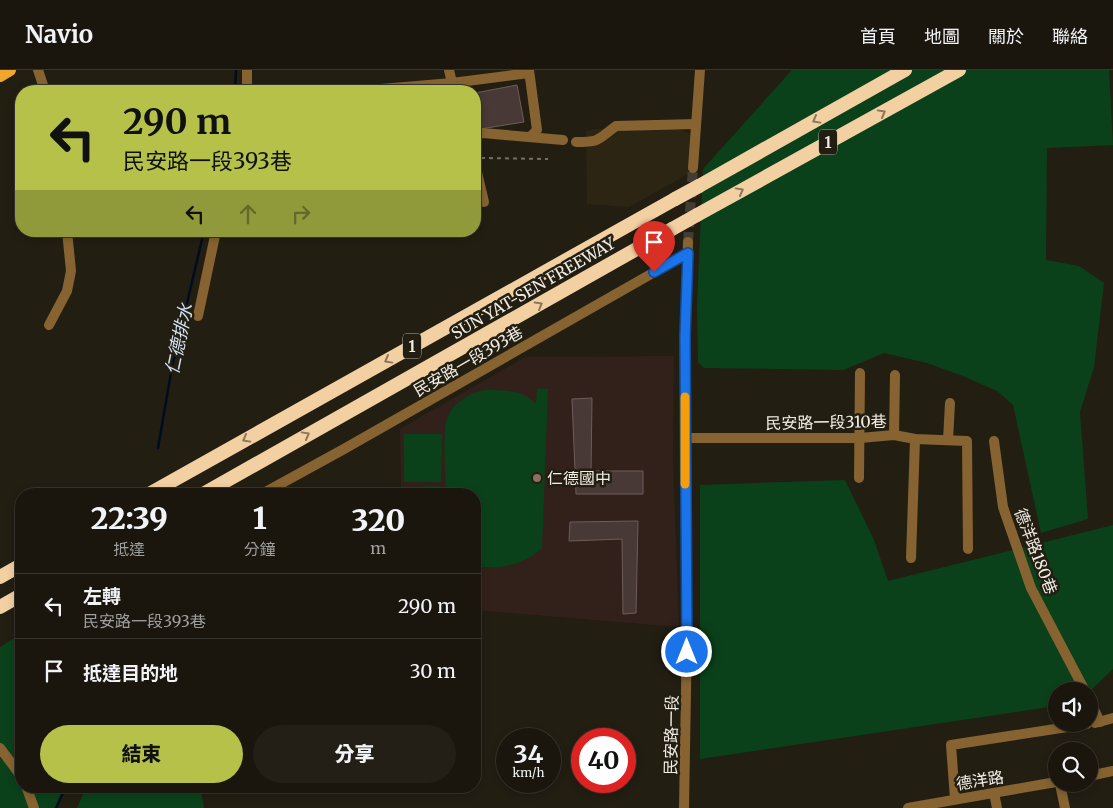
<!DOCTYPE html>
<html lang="zh-TW">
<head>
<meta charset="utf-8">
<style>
	body { margin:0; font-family:Merriweather,"Noto Sans TC",serif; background:#231f17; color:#f1f3f6; height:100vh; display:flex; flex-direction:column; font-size:19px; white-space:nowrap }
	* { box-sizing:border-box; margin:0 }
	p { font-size:16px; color:#9f9f9e }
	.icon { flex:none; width:28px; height:28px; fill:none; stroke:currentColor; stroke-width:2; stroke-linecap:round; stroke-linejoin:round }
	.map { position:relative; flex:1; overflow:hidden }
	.details { position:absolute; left:15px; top:418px; width:466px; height:305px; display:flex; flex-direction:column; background:#1a160e; border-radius:20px; box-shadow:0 2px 8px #0003,0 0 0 1px #38352e }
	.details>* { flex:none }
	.guide { position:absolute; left:15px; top:15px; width:466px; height:152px; border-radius:20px; box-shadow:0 2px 8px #0003,0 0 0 1px #38352e; background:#b6c149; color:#111; overflow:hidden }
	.controls { position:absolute; left:1048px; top:612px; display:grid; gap:10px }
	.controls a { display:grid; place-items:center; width:50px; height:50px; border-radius:50%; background:#1a160e; box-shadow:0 2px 8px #0003,0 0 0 1px #38352e; font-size:25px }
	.speed { position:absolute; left:496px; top:658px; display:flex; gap:10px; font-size:25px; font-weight:700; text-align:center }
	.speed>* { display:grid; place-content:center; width:65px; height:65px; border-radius:50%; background:#1a160e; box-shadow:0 2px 8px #0003,0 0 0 1px #38352e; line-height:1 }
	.speed small { font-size:12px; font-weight:400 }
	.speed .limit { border:8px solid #d22; background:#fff; color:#111 }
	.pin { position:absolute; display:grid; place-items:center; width:42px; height:42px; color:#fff; margin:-51px -21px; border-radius:50% 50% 50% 0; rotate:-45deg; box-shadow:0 0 5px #0007 }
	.pin .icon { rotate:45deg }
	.me { position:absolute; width:55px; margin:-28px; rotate:0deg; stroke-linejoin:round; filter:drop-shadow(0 0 4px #0008) }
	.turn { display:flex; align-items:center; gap:18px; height:105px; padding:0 25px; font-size:22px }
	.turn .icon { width:65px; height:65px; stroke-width:2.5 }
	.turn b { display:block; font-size:35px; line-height:42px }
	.lanes { display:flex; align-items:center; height:48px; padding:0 25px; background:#0003; justify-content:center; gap:25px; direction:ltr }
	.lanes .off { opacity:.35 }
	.eta { display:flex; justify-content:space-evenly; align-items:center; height:85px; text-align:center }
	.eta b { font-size:30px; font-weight:800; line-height:35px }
	.cta { display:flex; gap:10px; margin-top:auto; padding:10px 25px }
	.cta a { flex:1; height:58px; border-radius:30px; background:#b6c149; color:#111; font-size:20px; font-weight:800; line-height:58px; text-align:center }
	.cta a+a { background:#231f17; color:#f1f3f6 }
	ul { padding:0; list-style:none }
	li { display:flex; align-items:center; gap:15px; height:65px; padding:0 25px; border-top:1px solid #38352e }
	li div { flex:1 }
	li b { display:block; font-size:19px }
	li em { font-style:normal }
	header { display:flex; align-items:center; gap:30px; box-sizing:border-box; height:70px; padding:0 25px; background:#1a160e; border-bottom:1px solid #38352e }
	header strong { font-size:24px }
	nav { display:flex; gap:28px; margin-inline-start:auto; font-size:18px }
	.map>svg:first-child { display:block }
</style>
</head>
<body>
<header>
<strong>Navio</strong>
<nav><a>首頁</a><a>地圖</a><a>關於</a><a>聯絡</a></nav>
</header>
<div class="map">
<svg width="1113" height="738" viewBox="0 0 1113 738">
	<rect width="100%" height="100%" fill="#231e12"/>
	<!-- built -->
	<path fill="#2c2513" d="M674 57 693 65 688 104 629 137 587 134 586 61 596 59Z"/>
	<!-- education -->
	<path fill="#32211a" d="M674 286 673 392 679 557 475 540V424H401L400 359 525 287Z"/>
	<!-- green -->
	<g fill="#0a411a">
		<path d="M792 0H1109L1113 75 1047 78 1046 190 1079 196 1104 213 1094 297 1080 342 1088 449 1041 463 1013 335 997 321 963 306 927 293 884 283 843 300 704 298 698 292 697 234 703 99Z"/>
		<path d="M537 318 548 319 542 478C524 495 500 500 475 496V424H446C446 406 441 358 449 344 452 337 459 332 465 328 474 322 483 319 494 320 512 321 523 321 536 334Z"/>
		<path d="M404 364H442L441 412H404Z"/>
		<path d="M845 410 874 470 888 511 1113 455V599L1089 622 1056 621V636L700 689V415Z"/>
		<path d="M440 416V424H406V417Z"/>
		<path d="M21 564V716H66L56 738H0V577Z"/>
		<path d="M87 716H200L204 738H77Z"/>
	</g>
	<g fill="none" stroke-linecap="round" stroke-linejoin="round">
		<!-- stream -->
		<g stroke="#000d21" stroke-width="2.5">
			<path d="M235 21 236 0"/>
			<path d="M158 378 172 297 204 161"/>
			<path d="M56 738 66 716"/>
		</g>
	</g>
	<!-- building -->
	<g fill="#483836" stroke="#6d5c5a">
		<path d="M517 15 524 52 480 59 475 35V23Z"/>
		<path d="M592 328 591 401H643V424H576L572 329Z"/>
		<path d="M638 451 636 543 623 544 622 469 569 471 570 452Z"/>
	</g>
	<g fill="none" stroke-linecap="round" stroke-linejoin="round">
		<!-- minor-tunnel -->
		<path stroke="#423d32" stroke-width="10" stroke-dasharray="10 5" stroke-linecap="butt" d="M688 172 693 98"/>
		<!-- path -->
		<path stroke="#757066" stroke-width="2" stroke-dasharray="4 4" stroke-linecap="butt" d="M481 88 548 89"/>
		<!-- minor -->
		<g stroke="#866331" stroke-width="10">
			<path d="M38 0 45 21"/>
			<path d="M449 0 454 21"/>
			<path d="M529 0 537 60 530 67"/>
			<path d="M247 21V0"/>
			<path d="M357 21 452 13 529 3"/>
			<path d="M475 64 483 63 563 70"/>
			<path d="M576 72C601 72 597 70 616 56L696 54"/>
			<path d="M475 94 484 132"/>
			<path d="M693 98 700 0"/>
			<path d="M198 246 216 161"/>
			<path d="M49 255 67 221 71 201 67 161"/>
			<path d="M894 365 895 305"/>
			<path d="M685 368H860L894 365 915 369 967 371 968 479"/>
			<path d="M948 370 950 333"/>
			<path d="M994 371 1003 437 1031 518 1085 621"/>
			<path d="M859 408 860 303"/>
			<path d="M262 424 344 379 688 183"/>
			<path d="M911 488 915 369"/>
			<path d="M1089 629 1100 652"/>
			<path d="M1095 653 1113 648"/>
			<path d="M0 678 21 706"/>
			<path d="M1089 706 1113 701"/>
			<path d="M1060 714 1065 738"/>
			<path d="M26 716 34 738"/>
			<path d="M994 723 997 738"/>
			<path d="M955 729 951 675 1087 654"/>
			<path d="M684 738 687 562 685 267 688 172"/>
			<path d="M908 738 1056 712"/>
		</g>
		<!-- major -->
		<path stroke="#f1a72e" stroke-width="12" d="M0 6 10 0"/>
		<!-- highway -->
		<g stroke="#f3d0a2" stroke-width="14">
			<path d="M699 116 905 0"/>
			<path d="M697 145 959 0"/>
			<path d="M149 424 675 129"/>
			<path d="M203 424 672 159"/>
			<path d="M0 507 21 495"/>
			<path d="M0 537 21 525"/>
		</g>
		<!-- highway-bridge -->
		<g stroke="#f3d0a2" stroke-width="14">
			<path d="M675 129 699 116"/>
			<path d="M672 159 697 145"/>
		</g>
	</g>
	<!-- one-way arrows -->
	<defs><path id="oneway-chevron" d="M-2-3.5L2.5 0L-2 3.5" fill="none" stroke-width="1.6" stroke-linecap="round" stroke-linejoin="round" transform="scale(1.25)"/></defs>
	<g stroke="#8b775a">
		<use href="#oneway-chevron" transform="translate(882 43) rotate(-29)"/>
		<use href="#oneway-chevron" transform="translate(816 50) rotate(151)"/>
		<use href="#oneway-chevron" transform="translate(740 121) rotate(-29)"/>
		<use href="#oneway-chevron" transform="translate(539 235) rotate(-30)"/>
		<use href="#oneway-chevron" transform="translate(388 290) rotate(151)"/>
		<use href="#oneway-chevron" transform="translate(306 365) rotate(-29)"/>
		<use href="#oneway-chevron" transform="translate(246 369) rotate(151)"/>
	</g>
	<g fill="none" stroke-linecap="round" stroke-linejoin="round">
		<defs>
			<path id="route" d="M654 202 688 183 685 267 687 582"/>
		</defs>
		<!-- route casing -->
		<use href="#route" stroke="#114b97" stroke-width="12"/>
		<!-- route -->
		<use href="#route" stroke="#1a73e8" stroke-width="9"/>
		<!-- slow -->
		<path stroke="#f59e0b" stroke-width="9" d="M685 327V414"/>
	</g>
	<!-- markers -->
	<circle fill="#8d6e63" stroke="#231e12" stroke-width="2" cx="537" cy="408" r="5"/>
	<g text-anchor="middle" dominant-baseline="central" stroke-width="5" stroke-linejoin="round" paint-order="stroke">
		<!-- shield labels -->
		<g fill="#231e12" stroke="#b3afa6" stroke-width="1">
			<rect x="819" y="59.5" width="18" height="25" rx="4"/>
			<rect x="403" y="263.5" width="18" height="25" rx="4"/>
		</g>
		<g font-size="15" font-weight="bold" fill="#f1ede5">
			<text x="828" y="72">1</text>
			<text x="412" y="276">1</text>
		</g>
		<!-- street labels -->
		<g font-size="16" fill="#f1ede5" stroke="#231e12">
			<text transform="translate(533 218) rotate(-30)">SUN YAT-SEN FREEWAY</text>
			<text transform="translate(468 291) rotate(-30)">民安路一段393巷</text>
			<text transform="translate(826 352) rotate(-1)">民安路一段310巷</text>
			<text transform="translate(1036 481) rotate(69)">德洋路180巷</text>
			<text transform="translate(671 665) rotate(-89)">民安路一段</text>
			<text transform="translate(980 710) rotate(-9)">德洋路</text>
		</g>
		<!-- poi labels -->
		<g font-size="16" fill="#f1ede5" stroke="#231e12" text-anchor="start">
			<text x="547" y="408">仁德國中</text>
		</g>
		<!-- water labels -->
		<g font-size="18" font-style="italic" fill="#d4e3f6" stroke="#231e12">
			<text transform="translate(179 269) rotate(-78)">仁德排水</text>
		</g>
	</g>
</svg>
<div class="controls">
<a><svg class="icon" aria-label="sound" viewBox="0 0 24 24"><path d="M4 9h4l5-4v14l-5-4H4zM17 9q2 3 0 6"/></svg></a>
<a><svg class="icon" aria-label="search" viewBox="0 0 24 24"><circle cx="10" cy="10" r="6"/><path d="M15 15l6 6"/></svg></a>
</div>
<div class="speed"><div>34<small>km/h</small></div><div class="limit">40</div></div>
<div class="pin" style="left:654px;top:202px;background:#d93025"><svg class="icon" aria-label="arrive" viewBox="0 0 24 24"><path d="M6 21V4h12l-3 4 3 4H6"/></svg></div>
<svg class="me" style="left:687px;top:582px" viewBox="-20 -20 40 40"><circle r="17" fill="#1a73e8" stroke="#fff" stroke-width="3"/><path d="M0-11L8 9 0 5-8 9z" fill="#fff"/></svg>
<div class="guide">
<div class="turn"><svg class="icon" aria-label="left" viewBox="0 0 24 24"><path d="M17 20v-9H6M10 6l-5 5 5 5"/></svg><div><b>290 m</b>民安路一段393巷</div></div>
<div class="lanes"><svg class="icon" aria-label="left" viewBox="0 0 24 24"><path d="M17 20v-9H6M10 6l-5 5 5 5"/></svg><svg class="icon off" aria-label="ahead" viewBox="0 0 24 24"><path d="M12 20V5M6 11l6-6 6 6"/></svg><svg class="icon off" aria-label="right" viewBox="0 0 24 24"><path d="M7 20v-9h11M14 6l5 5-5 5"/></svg></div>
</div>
<section class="details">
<div class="eta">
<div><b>22:39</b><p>抵達</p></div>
<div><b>1</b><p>分鐘</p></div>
<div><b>320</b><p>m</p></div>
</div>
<ul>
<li><svg class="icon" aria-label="left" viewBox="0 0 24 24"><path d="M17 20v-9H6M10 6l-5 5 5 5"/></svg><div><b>左轉</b><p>民安路一段393巷</p></div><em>290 m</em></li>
<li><svg class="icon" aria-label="arrive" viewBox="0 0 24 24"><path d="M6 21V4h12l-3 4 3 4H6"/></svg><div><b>抵達目的地</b></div><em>30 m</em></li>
</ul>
<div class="cta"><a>結束</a><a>分享</a></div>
</section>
</div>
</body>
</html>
